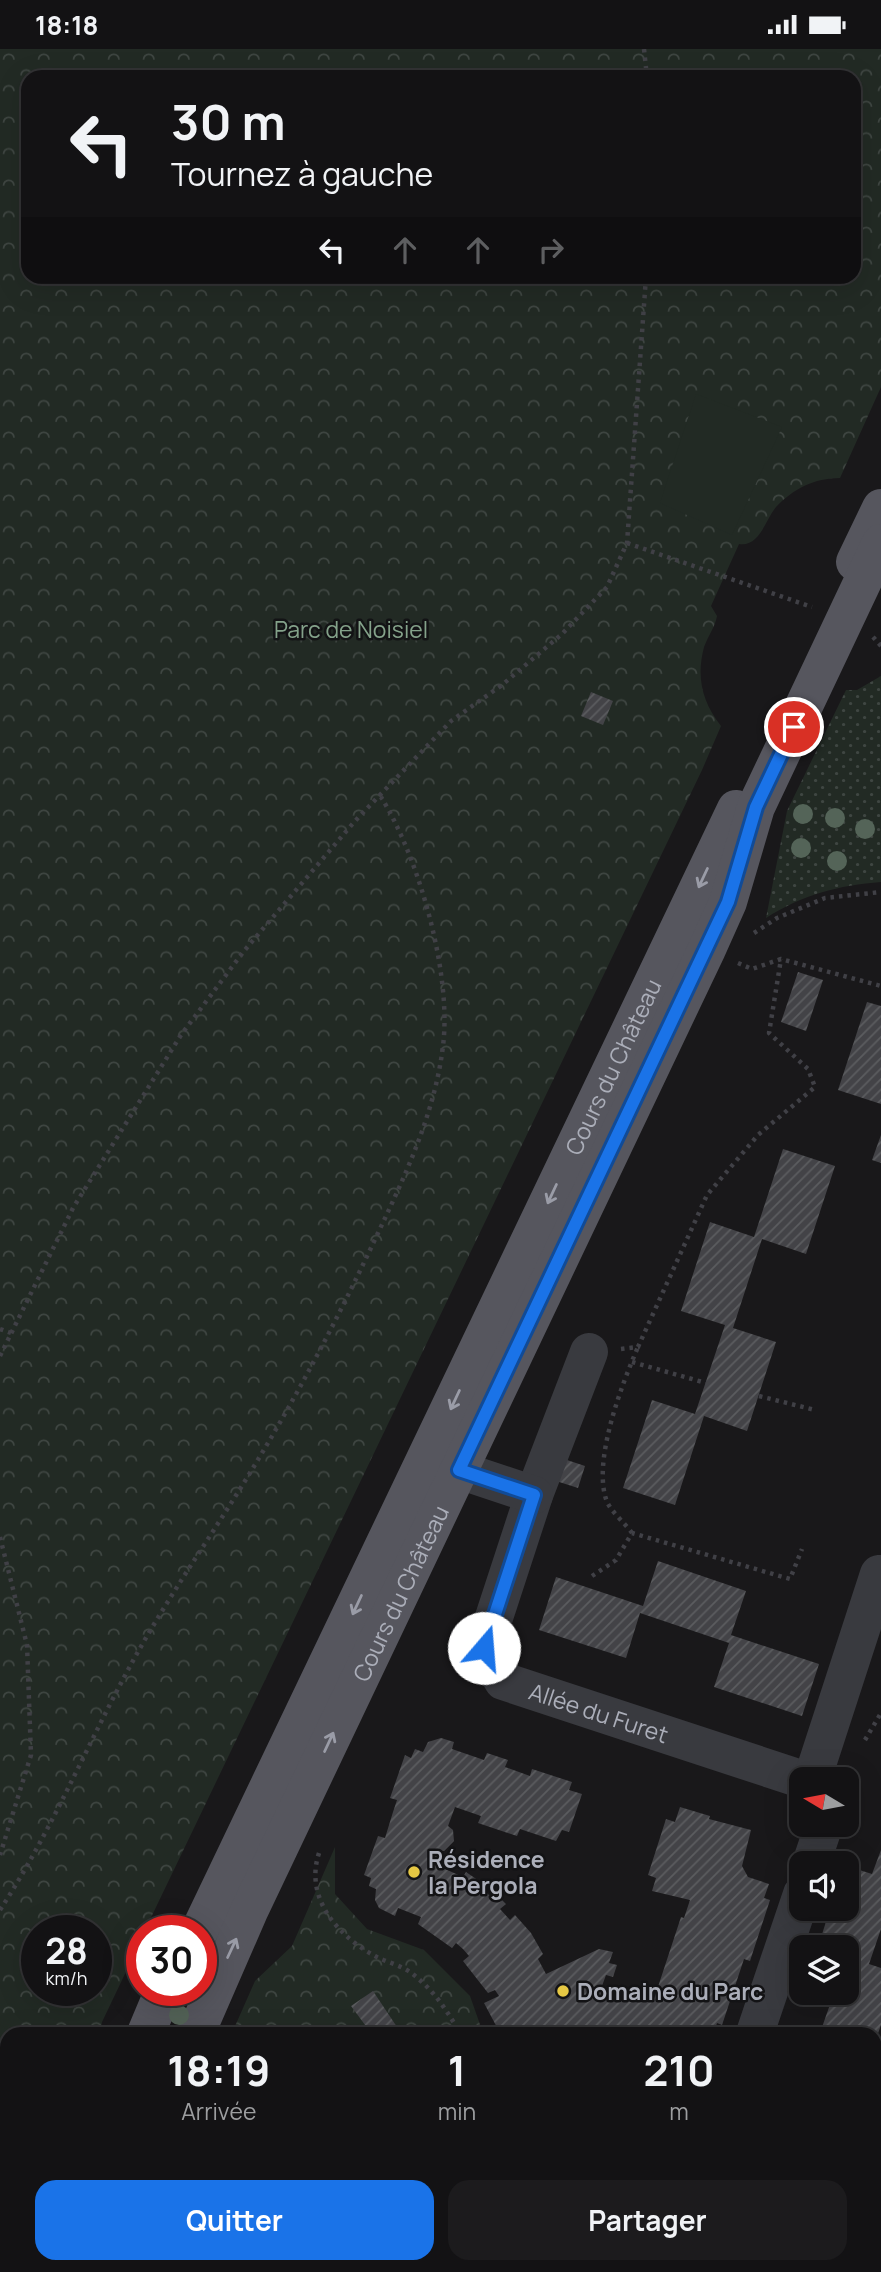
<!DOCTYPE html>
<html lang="fr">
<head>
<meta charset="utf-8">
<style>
	body { margin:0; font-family:Manrope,sans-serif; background:#1c1b1d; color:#f1f3f6; height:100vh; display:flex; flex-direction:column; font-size:26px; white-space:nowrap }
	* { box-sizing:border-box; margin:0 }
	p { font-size:23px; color:#9d9ea0 }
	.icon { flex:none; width:38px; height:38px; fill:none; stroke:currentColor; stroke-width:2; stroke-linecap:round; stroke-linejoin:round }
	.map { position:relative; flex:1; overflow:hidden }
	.drawer { position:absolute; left:0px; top:1978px; width:882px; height:247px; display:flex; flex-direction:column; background:#131214; border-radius:21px 21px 0 0; box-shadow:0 7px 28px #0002,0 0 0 2px #323234 }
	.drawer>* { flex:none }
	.top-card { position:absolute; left:21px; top:21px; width:840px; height:214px; border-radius:21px; box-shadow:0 7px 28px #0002,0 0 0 2px #323234; background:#131214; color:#f1f3f6; overflow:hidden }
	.needle { width:46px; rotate:280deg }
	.controls { position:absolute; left:789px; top:1718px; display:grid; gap:14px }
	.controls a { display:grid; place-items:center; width:70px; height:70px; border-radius:14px; background:#131214; box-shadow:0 7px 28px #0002,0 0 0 2px #323234; font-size:35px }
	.speed { position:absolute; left:21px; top:1866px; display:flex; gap:14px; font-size:35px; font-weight:700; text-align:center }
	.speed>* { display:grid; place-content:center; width:91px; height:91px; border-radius:50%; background:#131214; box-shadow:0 7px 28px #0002,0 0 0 2px #323234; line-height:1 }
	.speed small { font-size:18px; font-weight:400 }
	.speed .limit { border:10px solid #d22; background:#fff; color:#111 }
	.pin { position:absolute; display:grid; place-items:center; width:60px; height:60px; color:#fff; margin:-30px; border:4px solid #fff; border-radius:50%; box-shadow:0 2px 7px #0007 }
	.me { position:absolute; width:77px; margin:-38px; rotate:18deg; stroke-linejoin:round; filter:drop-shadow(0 0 5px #0008) }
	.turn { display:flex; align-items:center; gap:24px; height:147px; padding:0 35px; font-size:32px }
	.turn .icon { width:91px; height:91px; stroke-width:2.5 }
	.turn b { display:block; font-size:49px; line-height:60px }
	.lanes { display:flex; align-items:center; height:66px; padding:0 35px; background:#0003; justify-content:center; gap:35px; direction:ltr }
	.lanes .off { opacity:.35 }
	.eta { display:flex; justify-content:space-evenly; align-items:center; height:119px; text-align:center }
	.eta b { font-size:42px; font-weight:700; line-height:49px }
	.button { display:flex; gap:14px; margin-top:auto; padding:14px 35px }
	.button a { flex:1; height:80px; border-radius:21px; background:#1a73e8; color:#fff; font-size:28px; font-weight:700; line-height:80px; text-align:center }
	.button a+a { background:#1c1b1d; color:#f1f3f6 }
	.status { display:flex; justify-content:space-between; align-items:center; height:49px; padding:0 35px; background:#131214; direction:ltr }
	.status svg { height:19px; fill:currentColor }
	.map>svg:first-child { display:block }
</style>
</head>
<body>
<div class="status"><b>18:18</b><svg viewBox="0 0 49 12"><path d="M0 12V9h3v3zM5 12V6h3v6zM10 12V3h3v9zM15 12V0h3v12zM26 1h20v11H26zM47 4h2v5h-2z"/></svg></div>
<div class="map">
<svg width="881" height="2223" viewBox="0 0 881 2223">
	<defs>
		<pattern id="grass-dots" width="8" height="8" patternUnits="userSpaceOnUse" patternTransform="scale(1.75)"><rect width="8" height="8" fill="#222a24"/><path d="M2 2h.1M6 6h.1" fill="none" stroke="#3f4642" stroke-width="1.8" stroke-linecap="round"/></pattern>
		<pattern id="park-crowns" width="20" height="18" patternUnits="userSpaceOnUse" patternTransform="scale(1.75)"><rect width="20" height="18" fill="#222a24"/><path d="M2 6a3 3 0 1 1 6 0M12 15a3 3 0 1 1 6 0" fill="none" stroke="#3f4642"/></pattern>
		<pattern id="building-hatch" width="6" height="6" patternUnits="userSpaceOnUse" patternTransform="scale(1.75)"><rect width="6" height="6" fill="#434347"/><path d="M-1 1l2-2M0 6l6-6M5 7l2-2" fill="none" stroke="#5b5c5f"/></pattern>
	</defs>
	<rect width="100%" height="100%" fill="#19181a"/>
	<!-- grass -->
	<path fill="url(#grass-dots)" d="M881 627V833C839 836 802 846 766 869L787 762 846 641H857Z"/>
	<!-- park -->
	<g fill="url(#park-crowns)" fill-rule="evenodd">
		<path d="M0 0H881V338L840 429C814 429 793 440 776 458 765 471 760 498 739 495L711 557 717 567C715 578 708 587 704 598 696 628 702 653 721 677L702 721 145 1881H142V1889L102 1973 100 1984H7V2217H73L72 2223H0ZM28 28H854V228H28ZM37 1881H96V1941H37Z"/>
		<path d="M335 1798V1845L367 1880 424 1901 470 1947 483 1984H232L255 1932 292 1897Z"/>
	</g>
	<!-- garden -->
	<path fill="#222a24" d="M696 345 782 378 732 486 660 454Z"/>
	<!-- building -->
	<g fill="url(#building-hatch)">
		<path d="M591 643 613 652 603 676 581 667Z"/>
		<path d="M798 923 823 931 806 982 781 973Z"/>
		<path d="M867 953 881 957V1055L838 1041Z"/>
		<path d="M881 1086V1114L872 1111Z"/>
		<path d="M783 1100 835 1117 806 1205 762 1190 733 1279 776 1293 747 1382 704 1367 675 1456 623 1439 652 1351 695 1365 725 1276 681 1262 710 1173 754 1188Z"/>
		<path d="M561 1409 585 1417 578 1439 553 1431Z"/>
		<path d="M658 1512 746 1542 731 1586 819 1615 802 1667 714 1638 729 1594 640 1564 626 1609 539 1581 556 1528 643 1557Z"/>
		<path d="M441 1689 454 1693 452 1700 484 1711 487 1704 508 1711 505 1718 530 1727 532 1720 572 1733 569 1741 582 1745 569 1783 562 1781 556 1792 520 1780 517 1787 478 1774 481 1767 455 1758 448 1777 453 1781 454 1792 444 1802H440L436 1816 463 1828 466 1823 485 1836 482 1839 492 1849 496 1845 506 1855 500 1860 510 1871 515 1866 531 1884 543 1905 538 1910 546 1925 599 1900 613 1903 609 1914 617 1916 613 1928 606 1926 602 1937 653 1953 681 1868 684 1869 690 1851 652 1842 656 1829 648 1826 666 1770 675 1773 680 1758 710 1767 709 1770 751 1781 742 1817 748 1828 769 1835 764 1849 770 1851 750 1912 744 1910 722 1976 717 1974 714 1984H500L484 1954 499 1947 495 1941 488 1944 463 1912 469 1907 463 1900 456 1894 452 1899 418 1875 421 1868 398 1859 395 1867 379 1859 375 1851 376 1840 369 1837 371 1829 364 1826 378 1787 385 1789 393 1763 397 1751 390 1749 405 1706 411 1709 415 1700 423 1703 428 1693Z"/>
		<path d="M881 1801V1880L869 1915 881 1919V1976L875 1993V1984H820L834 1944H847V1899L818 1898 830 1860H847V1817L872 1825Z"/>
		<path d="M373 1942 401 1984H371L351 1957Z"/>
		<path d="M875 2009 881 2011V2069L875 2067Z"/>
		<path d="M217 2217H339L363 2222 216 2223Z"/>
	</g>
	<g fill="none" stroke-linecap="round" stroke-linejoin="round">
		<!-- path -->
		<g stroke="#404046" stroke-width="4.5" stroke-dasharray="3.5 5" stroke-linecap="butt">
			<path d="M644 0 647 28"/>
			<path d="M627 494 812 558"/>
			<path d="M873 588 881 597"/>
			<path d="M754 884 777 869 825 849 881 843"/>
			<path d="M738 914 752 920 781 910 881 937"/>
			<path d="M0 1280 11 1284"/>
			<path d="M621 1300 638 1298 707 1146 758 1086 815 1038 808 1020 769 984 781 910"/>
			<path d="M0 1307 73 1159 181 986 244 902 355 772 451 672 502 636 562 585 607 538 627 494 646 228"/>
			<path d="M632 1313 706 1334"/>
			<path d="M759 1347 815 1361"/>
			<path d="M632 1484C625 1474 609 1461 606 1450 593 1410 622 1335 638 1298"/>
			<path d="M0 1488 27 1596 31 1706 0 1806"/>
			<path d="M592 1527 616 1511 632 1484 790 1530 802 1500"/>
			<path d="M865 1691 881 1664"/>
			<path d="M319 1804C304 1849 338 1887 375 1907 386 1913 400 1916 410 1923 433 1940 446 1960 460 1984"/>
			<path d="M0 1861C59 1771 97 1670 153 1577 187 1520 225 1466 259 1409 303 1336 342 1261 378 1184 406 1125 435 1063 443 997 452 925 419 809 381 748"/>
		</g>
		<!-- minor -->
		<g stroke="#393a3f" stroke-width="38">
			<path id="s1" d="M589 1303 534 1446 484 1599 503 1632 804 1731"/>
			<path d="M459 1421 534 1446"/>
			<path d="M812 1731 879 1525"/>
			<path d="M811 1815 824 1776"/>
			<path d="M755 1984 802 1845"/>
			<path d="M755 2217 782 2223"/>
			<path d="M434 2223 435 2217"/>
			<path d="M497 2223 498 2217"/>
			<path d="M642 2223 643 2217"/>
		</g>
		<!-- major -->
		<g stroke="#56565e" stroke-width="38">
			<path d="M855 513 881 459"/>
			<path id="s2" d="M200 1881 736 760"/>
			<path d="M146 1984 164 1941"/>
			<path id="s3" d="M196 1984 250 1860 707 900 728 853 756 758 881 494"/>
			<path d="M121 2223 122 2217"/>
		</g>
	</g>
	<!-- trees -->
	<g fill="#546458">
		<circle cx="803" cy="765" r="10"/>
		<circle cx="835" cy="769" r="10"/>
		<circle cx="865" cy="780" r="10"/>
		<circle cx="801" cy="799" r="10"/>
		<circle cx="837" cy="812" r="10"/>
		<circle cx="179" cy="1966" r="10"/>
	</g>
	<!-- one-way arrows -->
	<defs><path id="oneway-shaft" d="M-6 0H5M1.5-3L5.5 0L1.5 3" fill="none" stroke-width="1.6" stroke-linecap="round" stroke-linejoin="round" transform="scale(1.75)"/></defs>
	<g stroke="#9a9ca7">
		<use href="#oneway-shaft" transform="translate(703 829) rotate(115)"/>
		<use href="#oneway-shaft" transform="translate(552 1145) rotate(115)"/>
		<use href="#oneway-shaft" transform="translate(455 1351) rotate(115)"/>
		<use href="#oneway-shaft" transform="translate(357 1556) rotate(115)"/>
		<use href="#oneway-shaft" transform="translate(329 1693) rotate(-65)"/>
		<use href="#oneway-shaft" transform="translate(232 1899) rotate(-65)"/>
	</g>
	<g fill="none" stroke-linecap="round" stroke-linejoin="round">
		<defs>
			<path id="route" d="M484 1599 534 1446 459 1421 728 853 756 758 794 678"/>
		</defs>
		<!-- route casing -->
		<use href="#route" stroke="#114b97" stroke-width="18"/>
		<!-- route -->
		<use href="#route" stroke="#1a73e8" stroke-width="12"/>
	</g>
	<!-- markers -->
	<g fill="#e6c844" stroke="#131315" stroke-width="2.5">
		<circle cx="414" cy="1823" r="7"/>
		<circle cx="563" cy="1942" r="7"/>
	</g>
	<g text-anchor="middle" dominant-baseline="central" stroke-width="5" stroke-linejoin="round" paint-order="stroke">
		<!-- park labels -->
		<g font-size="23" fill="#84a28a" stroke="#131315">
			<text x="351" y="580">Parc de Noisiel</text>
		</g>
		<!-- street labels -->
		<g font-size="23" fill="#abaeb9" stroke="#131315">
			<text stroke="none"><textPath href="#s2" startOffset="957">Cours du Château</textPath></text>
			<text stroke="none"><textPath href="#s3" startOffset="485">Cours du Château</textPath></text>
			<text stroke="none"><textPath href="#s1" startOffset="453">Allée du Furet</textPath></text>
		</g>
		<!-- poi labels -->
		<g font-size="23" font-weight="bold" fill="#abaeb9" stroke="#131315" text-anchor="start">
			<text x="428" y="1810">Résidence<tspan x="428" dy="26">la Pergola</tspan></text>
			<text x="577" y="1942">Domaine du Parc</text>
		</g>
	</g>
</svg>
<div class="controls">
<a><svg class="needle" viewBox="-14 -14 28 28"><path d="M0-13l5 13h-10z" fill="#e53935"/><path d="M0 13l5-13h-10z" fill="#9d9ea0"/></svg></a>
<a><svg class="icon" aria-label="sound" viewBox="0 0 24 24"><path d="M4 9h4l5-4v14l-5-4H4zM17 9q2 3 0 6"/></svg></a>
<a><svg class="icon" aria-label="layers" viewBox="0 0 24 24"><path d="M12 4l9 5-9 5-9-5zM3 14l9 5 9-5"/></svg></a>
</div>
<div class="speed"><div>28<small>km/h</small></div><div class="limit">30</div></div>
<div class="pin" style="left:794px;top:678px;background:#d93025"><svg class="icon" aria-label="arrive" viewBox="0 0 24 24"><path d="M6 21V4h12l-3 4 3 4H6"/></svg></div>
<svg class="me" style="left:484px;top:1599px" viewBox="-20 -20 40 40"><circle r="19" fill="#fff"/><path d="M0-13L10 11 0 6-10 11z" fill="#1a73e8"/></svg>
<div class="top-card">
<div class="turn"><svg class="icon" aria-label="left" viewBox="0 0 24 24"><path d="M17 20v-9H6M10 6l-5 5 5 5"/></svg><div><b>30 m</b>Tournez à gauche</div></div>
<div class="lanes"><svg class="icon" aria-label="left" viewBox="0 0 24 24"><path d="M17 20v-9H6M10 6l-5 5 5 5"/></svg><svg class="icon off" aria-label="ahead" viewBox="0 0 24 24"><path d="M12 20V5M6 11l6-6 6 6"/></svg><svg class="icon off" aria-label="ahead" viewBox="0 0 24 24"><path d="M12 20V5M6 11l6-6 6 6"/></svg><svg class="icon off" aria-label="right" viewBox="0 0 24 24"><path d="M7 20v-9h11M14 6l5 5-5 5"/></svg></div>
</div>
<section class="drawer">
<div class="eta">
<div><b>18:19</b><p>Arrivée</p></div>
<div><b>1</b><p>min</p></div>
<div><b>210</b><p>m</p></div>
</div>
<div class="button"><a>Quitter</a><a>Partager</a></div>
</section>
</div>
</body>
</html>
